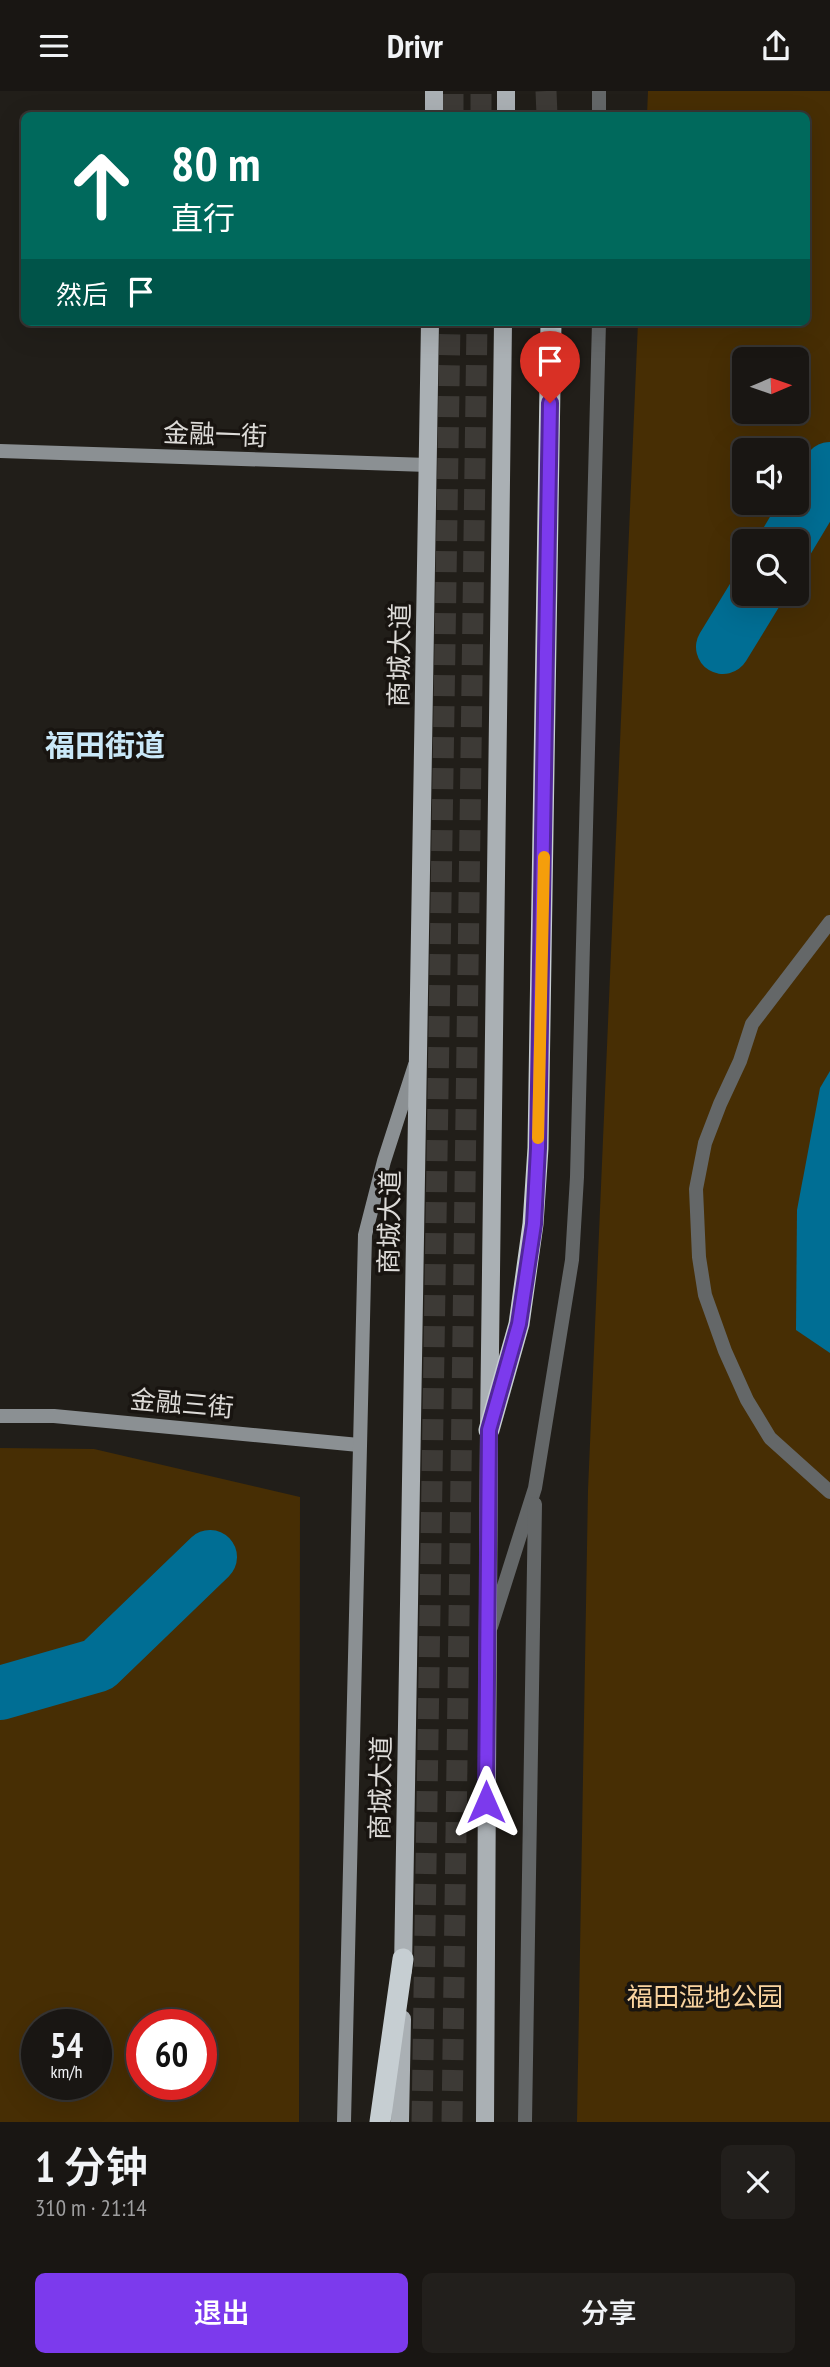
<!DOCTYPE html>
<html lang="zh">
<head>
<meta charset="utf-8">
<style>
	body { margin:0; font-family:"PT Sans Narrow","Noto Sans SC",sans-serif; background:#221f1c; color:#f1f3f6; height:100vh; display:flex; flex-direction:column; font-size:26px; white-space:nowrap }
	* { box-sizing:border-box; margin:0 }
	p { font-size:23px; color:#9f9fa0 }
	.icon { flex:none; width:38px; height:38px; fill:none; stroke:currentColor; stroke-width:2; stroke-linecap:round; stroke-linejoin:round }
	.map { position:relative; height:2031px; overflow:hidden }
	.side { display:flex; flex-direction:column; background:#191613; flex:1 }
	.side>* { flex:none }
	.hud { position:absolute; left:21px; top:21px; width:789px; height:214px; border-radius:10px; box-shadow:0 7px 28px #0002,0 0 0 2px #373533; background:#00695c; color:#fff; overflow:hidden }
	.needle { width:46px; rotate:88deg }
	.buttons { position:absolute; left:732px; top:256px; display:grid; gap:14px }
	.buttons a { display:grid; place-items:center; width:77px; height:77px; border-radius:10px; background:#191613; box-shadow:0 7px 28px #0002,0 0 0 2px #373533; font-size:35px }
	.speed { position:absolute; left:21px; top:1918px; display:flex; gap:14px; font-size:35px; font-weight:700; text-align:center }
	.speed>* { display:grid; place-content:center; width:91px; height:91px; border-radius:50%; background:#191613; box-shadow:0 7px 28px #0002,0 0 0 2px #373533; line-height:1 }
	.speed small { font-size:18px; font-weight:400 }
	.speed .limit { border:10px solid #d22; background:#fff; color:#111 }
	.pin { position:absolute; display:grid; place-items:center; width:60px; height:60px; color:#fff; margin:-72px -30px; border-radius:50% 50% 50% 0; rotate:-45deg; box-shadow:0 0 7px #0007 }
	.pin .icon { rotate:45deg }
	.me { position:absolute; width:77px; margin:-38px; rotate:0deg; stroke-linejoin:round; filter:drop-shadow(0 0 5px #0008) }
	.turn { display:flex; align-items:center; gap:24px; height:147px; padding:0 35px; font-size:32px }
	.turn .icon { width:91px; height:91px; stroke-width:2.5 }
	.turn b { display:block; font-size:49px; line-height:60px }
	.then { display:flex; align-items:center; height:66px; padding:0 35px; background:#0003; gap:14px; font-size:26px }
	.round { display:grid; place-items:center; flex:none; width:74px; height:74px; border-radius:10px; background:#221f1c }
	.head { display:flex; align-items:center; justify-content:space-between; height:119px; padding:0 35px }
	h1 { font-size:42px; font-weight:600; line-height:52px }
	.primary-button { display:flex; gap:14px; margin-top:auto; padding:14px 35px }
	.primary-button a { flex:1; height:80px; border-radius:10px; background:#7c3aed; color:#fff; font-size:28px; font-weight:600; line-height:80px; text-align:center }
	.primary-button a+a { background:#221f1c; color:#f1f3f6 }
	header { display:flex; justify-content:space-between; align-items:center; height:91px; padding:0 35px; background:#191613; font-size:32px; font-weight:600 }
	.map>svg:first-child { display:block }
</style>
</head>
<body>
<header><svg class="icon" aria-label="menu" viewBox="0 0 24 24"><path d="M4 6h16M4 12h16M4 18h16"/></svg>Drivr<svg class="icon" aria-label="share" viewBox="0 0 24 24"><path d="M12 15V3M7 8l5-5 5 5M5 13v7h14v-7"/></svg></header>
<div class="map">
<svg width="830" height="2031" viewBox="0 0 830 2031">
	<rect width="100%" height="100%" fill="#211e19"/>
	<!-- green -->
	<g fill="#472e04" fill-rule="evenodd">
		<path d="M648 0H830V2031H577L588 1399 638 231H807V24H647ZM744 268H796V320H744ZM744 359H796V411H744ZM744 450H796V502H744Z"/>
		<path d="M0 1357 94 1358 300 1406 299 2031H0ZM37 1934H96V1993H37ZM142 1934H201V1993H142Z"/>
	</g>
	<!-- water -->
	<path fill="#006e94" d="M830 980V1262L796 1239 797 1119 820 997Z"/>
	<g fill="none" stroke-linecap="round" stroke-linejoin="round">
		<!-- river -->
		<g stroke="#006e94" stroke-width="54">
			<path d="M787 450 830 378"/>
			<path d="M723 556 756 502"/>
			<path d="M0 1602 98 1574 210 1466"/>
		</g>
		<!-- highway-tunnel -->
		<g stroke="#3d3a36" stroke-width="21" stroke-dasharray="21 10" stroke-linecap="butt">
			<path d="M546 0 547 24"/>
			<path d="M453 24V0"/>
			<path d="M481 24V0"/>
			<path d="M422 2031 450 231"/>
			<path d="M452 2031 477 231"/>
		</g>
		<!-- lane -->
		<path stroke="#646768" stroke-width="14" d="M830 831 752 933 740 970 720 1013 705 1052 696 1098 699 1166 705 1204 725 1260 747 1309 770 1347 830 1401"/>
		<!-- street -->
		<g stroke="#646768" stroke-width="14">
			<path d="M599 24V0"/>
			<path d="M491 1536 535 1397 572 1169 577 1086 599 231"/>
			<path d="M525 2031 535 1413"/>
		</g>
		<!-- secondary -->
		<g stroke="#8b9093" stroke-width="14">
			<path d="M0 360 428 374"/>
			<path d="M0 1325H54L359 1354"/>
			<path d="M344 2031 365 1144 384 1070 415 974"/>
		</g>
		<!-- primary -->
		<g stroke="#aab0b4" stroke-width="18">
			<path d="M434 24V0"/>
			<path d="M506 24V0"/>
			<path d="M403 1879 430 231"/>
			<path d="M400 2031 402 1928"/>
			<path d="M485 2031 489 1339 503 231"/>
		</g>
		<!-- highway -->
		<g stroke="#c6ced2" stroke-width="21">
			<path d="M489 1339 519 1233 533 1133 538 1057 551 231"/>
			<path d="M380 2031 403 1868"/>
		</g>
	</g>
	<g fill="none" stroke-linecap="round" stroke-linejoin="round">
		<defs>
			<path id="route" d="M486 1711 489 1339 519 1233 534 1133 538 1057 550 312"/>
		</defs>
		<!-- route casing -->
		<use href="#route" stroke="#51269a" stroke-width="18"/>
		<!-- route -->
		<use href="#route" stroke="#7c3aed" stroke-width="12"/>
		<!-- slow -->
		<path stroke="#f59e0b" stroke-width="12" d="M538 1047 544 766"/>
	</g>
	<g text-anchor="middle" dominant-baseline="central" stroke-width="7" stroke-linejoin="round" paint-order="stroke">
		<!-- street labels -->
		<g font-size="26" fill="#dddbd8" stroke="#181410">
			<text transform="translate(215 343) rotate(2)">金融一街</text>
			<text transform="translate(399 564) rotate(-89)">商城大道</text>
			<text transform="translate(389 1131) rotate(-89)">商城大道</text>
			<text transform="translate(182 1312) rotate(5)">金融三街</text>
			<text transform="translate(380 1697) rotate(-89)">商城大道</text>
		</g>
		<!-- park labels -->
		<g font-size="26" fill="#f9d39f" stroke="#181410">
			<text x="705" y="1905">福田湿地公园</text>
		</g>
		<!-- quarter labels -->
		<g font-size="30" font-weight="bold" fill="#c9e8f8" stroke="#181410">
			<text x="105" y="653">福田街道</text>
		</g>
	</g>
</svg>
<div class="buttons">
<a><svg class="needle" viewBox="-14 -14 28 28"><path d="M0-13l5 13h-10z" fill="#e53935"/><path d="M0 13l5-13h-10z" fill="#9f9fa0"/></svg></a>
<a><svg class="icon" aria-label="sound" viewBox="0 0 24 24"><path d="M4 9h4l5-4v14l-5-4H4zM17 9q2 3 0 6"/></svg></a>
<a><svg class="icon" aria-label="search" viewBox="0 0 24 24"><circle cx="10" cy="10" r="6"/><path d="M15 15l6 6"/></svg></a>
</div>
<div class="speed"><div>54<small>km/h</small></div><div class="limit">60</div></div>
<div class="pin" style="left:550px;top:312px;background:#d93025"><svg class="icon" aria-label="arrive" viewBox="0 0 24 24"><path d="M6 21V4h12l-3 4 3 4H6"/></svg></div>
<svg class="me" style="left:486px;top:1711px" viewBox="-20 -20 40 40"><path d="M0-17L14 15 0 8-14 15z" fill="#7c3aed" stroke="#fff" stroke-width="4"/></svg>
<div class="hud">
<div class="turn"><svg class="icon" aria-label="ahead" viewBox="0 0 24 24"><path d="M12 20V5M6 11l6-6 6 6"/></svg><div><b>80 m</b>直行</div></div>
<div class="then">然后<svg class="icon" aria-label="arrive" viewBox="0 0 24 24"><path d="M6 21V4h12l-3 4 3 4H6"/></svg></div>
</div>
</div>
<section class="side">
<div class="head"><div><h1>1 分钟</h1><p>310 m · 21:14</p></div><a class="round"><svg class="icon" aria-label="close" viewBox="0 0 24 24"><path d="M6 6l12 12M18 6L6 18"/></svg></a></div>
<div class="primary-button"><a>退出</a><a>分享</a></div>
</section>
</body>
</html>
